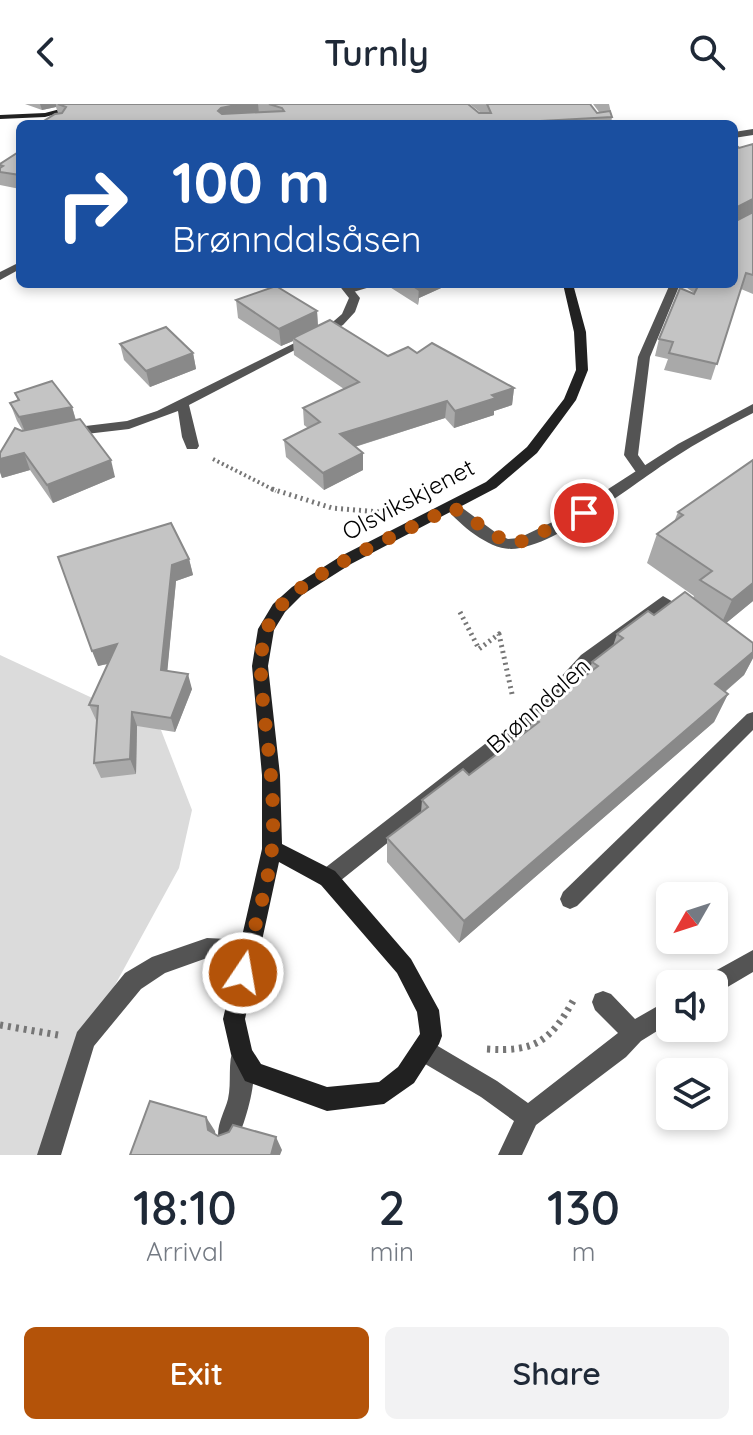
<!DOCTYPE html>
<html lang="en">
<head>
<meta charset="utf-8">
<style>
	body { margin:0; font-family:Quicksand,sans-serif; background:#f2f2f3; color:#1f2937; height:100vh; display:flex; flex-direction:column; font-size:30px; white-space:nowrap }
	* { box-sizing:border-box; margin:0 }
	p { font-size:26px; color:#747a83 }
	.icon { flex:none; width:44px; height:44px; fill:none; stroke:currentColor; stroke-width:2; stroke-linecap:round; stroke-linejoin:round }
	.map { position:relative; height:1051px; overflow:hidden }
	.details { display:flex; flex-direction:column; background:#fff; flex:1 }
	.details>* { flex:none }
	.banner { position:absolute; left:16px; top:16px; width:722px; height:168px; border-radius:12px; box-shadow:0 4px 12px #0003; background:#1a4fa0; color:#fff; overflow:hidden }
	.needle { width:52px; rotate:231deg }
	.buttons { position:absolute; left:656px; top:778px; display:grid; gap:16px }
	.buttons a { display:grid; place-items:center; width:72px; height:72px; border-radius:12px; background:#fff; box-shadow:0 4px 12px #0003; font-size:40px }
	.pin { position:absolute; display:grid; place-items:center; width:68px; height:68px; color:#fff; margin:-34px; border:4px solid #fff; border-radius:50%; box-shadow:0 2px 8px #0007 }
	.me { position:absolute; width:88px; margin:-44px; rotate:12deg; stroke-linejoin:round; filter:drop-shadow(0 0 6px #0008) }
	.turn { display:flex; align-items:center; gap:28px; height:168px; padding:0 24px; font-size:36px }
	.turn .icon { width:104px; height:104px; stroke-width:2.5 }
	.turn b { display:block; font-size:56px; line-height:68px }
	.eta { display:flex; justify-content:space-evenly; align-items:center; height:136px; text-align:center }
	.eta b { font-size:48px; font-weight:600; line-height:56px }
	.cta { display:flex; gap:16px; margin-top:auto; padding:16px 24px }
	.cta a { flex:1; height:92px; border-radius:12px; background:#b45309; color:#fff; font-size:32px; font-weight:600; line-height:92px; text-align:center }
	.cta a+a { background:#f2f2f3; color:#1f2937 }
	header { display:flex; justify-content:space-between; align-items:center; height:104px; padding:0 24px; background:#fff; font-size:36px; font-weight:600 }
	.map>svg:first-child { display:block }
</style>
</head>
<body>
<header><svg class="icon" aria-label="back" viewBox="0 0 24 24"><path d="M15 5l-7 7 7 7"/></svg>Turnly<svg class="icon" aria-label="search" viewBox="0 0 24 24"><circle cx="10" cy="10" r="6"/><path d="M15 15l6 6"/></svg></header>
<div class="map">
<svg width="753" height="1051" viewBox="0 0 753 1051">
	<rect width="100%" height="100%" fill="#fff"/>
	<!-- green -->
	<path fill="#dbdbdb" d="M0 551 161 626 192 706 179 764 85 936 49 1051H0Z"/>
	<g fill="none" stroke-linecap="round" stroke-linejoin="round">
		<!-- path-far2 -->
		<path stroke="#767676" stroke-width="4" stroke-dasharray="2 3" stroke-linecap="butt" d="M213 355 276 387"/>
		<!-- path-far1 -->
		<g stroke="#767676" stroke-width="5" stroke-dasharray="2 4" stroke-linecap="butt">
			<path d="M272 385 332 404 380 408"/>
			<path d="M460 508 479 545 499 530 512 590"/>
		</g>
		<!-- path -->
		<g stroke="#767676" stroke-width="7" stroke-dasharray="3 5" stroke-linecap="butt">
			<path d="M0 921 58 931"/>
			<path d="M487 945C534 948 550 938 573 897"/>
		</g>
		<!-- service -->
		<g fill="#545454" fill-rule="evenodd">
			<path d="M361 180H380L350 189 345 186Z"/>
			<path d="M670 180H680L650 253 638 351 650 368 643 372 638 371 624 351 638 253Z"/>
			<path d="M663 492 692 509 694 513 692 517H680L663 506 593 561 546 612 335 781 328 783 321 781 318 774 321 767 534 602 581 551Z"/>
			<path d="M753 608V626L577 802 570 805 563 802 560 795 563 788 747 610Z"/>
			<path d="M753 846V868L714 891V880H703L706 872Z"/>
			<path d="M603 887 611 890 635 915 670 895V919L641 937 626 953 536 1021 522 1051H498L514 1017 481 993 415 954 412 946 415 938 423 935 431 938 497 977 528 999 618 929 595 906 592 898 595 890Z"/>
			<path d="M242 939 250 942C261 968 247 1014 236 1039L228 1043 220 1039C214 1025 224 1010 228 995 232 978 227 959 234 942Z"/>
		</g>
		<!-- minor -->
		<g fill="#545454" fill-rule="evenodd">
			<path d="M753 25V31L734 34V28Z"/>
			<path d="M20 158V165L0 176V168Z"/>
			<path d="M338 180H349L360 194 355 208 343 221 189 301 199 342 197 345H187L182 333 178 307 129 325 69 332 62 328 69 324 127 317 157 307 327 223 342 210 349 194Z"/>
			<path d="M753 300V309C725 323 698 338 672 355 634 379 555 444 511 445 488 445 459 420 445 403L447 400H457L499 431 508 435 519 434 571 409 678 340Z"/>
			<path d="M207 834 248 836 255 839 258 846 255 853 248 856 207 854 165 869 141 885 94 942 61 1051H37L77 928 125 869 152 853Z"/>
		</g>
		<!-- secondary -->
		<g fill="#212121" fill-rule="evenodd">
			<path d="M79 0H93L45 13 0 15V11L45 9Z"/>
			<path d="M563 180H573L586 228 588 266 576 296 537 349 496 384 351 460 302 491 285 508 274 526 268 562 280 671 282 740 335 767 411 855 439 906 442 932 439 940 414 979 384 1000 327 1007 245 977 231 950 223 915 262 745V671L252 562 258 525 273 500 292 483 341 452 486 378 527 343 564 295 576 266 574 228ZM279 758 321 781 397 869 417 908 420 930 398 963 379 978 327 983 261 960 252 946 245 915Z"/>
		</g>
	</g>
	<!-- wall -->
	<g fill="#a9a9a9">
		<path d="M25 0H468L479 9H481L471 1 469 0H590L597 9 599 8 593 0H609L612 13 611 20H39L58 9 56 3 42 6Z"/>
		<path d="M753 40V190L741 185 711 276 664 266 668 255 655 252 659 235 694 189 683 181 684 180H734L739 44Z"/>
		<path d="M20 47V85L0 81V60Z"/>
		<path d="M385 180H450L419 194 418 201Z"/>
		<path d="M236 196 317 207 318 222 388 252 417 249 514 284 512 301 494 307V311L454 324 445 314 355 343 363 349V366L324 386 286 353 284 336 308 324 304 321 303 304 344 285 294 251 293 237 281 242 238 214Z"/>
		<path d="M120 240 193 249 196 265 150 283 124 256Z"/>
		<path d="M15 289 72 303 76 316 115 373 53 399 30 366 2 374 0 368V349L23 327 17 317 10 299 18 296Z"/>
		<path d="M753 356V497L726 519 753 539V554L744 571 725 588 728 590 714 618 459 839 387 758V734L421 708 422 696 469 671 530 624 533 612 588 570 592 558 613 542 617 530 654 511 693 494 694 492 647 459 657 430 674 418 678 408Z"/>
		<path d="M189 455 193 471 176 477 167 567 192 585 175 628 137 622 136 670 101 674 94 659 97 616H96L89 601 108 560 98 562Z"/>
	</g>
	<!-- shaded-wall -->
	<g fill="#898989">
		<path d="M40 0H56V3L42 6Z"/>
		<path d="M241 0H258L259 10 222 17 218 7 221 4Z"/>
		<path d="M753 95V108L734 118 737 103Z"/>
		<path d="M419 180H450L419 194 418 201Z"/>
		<path d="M317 207 318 224 293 234V237L281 242 279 225Z"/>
		<path d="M193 249 196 265 150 283 146 267Z"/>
		<path d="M514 284 512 301 494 307V311L454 324 455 307 492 291Z"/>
		<path d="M447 297 445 314 341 347 340 330Z"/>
		<path d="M72 303 77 321 26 330 19 313Z"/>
		<path d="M24 349 30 366 2 374 0 368V355Z"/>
		<path d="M363 349V366L324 386 323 369Z"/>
		<path d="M111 356 115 373 53 399 47 381Z"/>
		<path d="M189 455 193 471 176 477 166 581 161 566 172 461Z"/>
		<path d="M753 479V497L719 525 732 496Z"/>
		<path d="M117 540 123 556 98 562 92 547Z"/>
		<path d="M753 548V554L744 571 701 608 715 580Z"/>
		<path d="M188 570 192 585 175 628 171 614Z"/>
		<path d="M728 590 714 618 459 839 464 817Z"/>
		<path d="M132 608 137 622 136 670 130 655Z"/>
		<path d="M206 1013 215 1027 217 1040 208 1026Z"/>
		<path d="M276 1033 282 1046 280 1051H271Z"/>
	</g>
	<!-- building -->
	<g fill="#c4c4c4" stroke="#898989" stroke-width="2">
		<path d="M58 0H241L221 4 218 7 222 10 284 7 282 4 269 0H468L479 9H491L487 0H590L597 9 610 7 612 13 539 17 543 20H39L55 10 62 9 66 3Z"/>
		<path d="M735 40 739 44 753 40V95L737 103 738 116 753 108V171L746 169 717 260 669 249 673 238 659 235 680 184 694 190 699 180H734V41Z"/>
		<path d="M20 47V71L0 68V64L3 62 0 61V60Z"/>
		<path d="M410 180H419V186Z"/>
		<path d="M276 182 317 207 279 225 236 196Z"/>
		<path d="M330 216 388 252 408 243 417 249 432 239 514 284 492 291 496 294 455 307 447 297 340 330 363 349 323 369 284 336 320 318 303 304 359 278 293 234Z"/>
		<path d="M166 223 193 249 146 267 120 240Z"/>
		<path d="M52 277 72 303 19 313 10 299 19 296 15 289Z"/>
		<path d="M80 315 111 356 47 381 24 349 0 355V349L15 324 22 327Z"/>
		<path d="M753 356V479L732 496 700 476 712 467 657 430 683 411 678 408Z"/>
		<path d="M171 419 189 455 172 461 161 566 188 570 171 614 132 608 130 655 94 659 98 602 89 601 117 540 92 547 58 453Z"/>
		<path d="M685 488 753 539V548L715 580 728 590 464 817 387 734 428 703 422 696 463 665 469 671 539 618 533 612 598 562 592 558 623 534 617 530 648 507 654 511Z"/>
		<path d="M150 997 206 1013 208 1026 218 1032 229 1028 233 1021 276 1033 271 1051H130Z"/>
	</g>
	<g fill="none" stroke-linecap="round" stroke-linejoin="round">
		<!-- route -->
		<path stroke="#b45309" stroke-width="14" stroke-dasharray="0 25.2" d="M243 869C252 828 268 785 272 744 276 696 268 646 263 598 260 566 257 531 279 504 310 466 406 428 452 403L509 440 520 438 584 409"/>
	</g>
	<g text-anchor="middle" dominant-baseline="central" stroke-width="6" stroke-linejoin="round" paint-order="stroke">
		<!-- street labels -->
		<g font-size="24" fill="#000" stroke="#fff">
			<text transform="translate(408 395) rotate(-28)">Olsvikskjenet</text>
			<text transform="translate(538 601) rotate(-42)">Brønndalen</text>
		</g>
	</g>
</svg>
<div class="buttons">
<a><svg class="needle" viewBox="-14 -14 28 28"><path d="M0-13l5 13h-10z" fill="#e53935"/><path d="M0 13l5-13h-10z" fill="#747a83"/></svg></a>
<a><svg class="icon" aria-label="sound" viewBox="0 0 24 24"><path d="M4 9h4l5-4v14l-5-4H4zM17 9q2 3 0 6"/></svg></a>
<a><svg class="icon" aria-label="layers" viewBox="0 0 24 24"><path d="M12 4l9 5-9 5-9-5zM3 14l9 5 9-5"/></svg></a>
</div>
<div class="pin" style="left:584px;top:409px;background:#d93025"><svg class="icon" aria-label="arrive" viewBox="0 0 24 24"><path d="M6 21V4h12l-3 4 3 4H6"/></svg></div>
<svg class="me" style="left:243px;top:869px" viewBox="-20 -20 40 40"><circle r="17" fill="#b45309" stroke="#fff" stroke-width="3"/><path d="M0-11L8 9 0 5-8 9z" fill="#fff"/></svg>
<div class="banner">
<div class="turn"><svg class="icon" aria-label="right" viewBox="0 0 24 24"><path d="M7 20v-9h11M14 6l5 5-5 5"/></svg><div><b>100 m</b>Brønndalsåsen</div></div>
</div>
</div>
<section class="details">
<div class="eta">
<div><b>18:10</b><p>Arrival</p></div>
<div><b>2</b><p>min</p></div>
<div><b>130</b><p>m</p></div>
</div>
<div class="cta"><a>Exit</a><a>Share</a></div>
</section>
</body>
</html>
